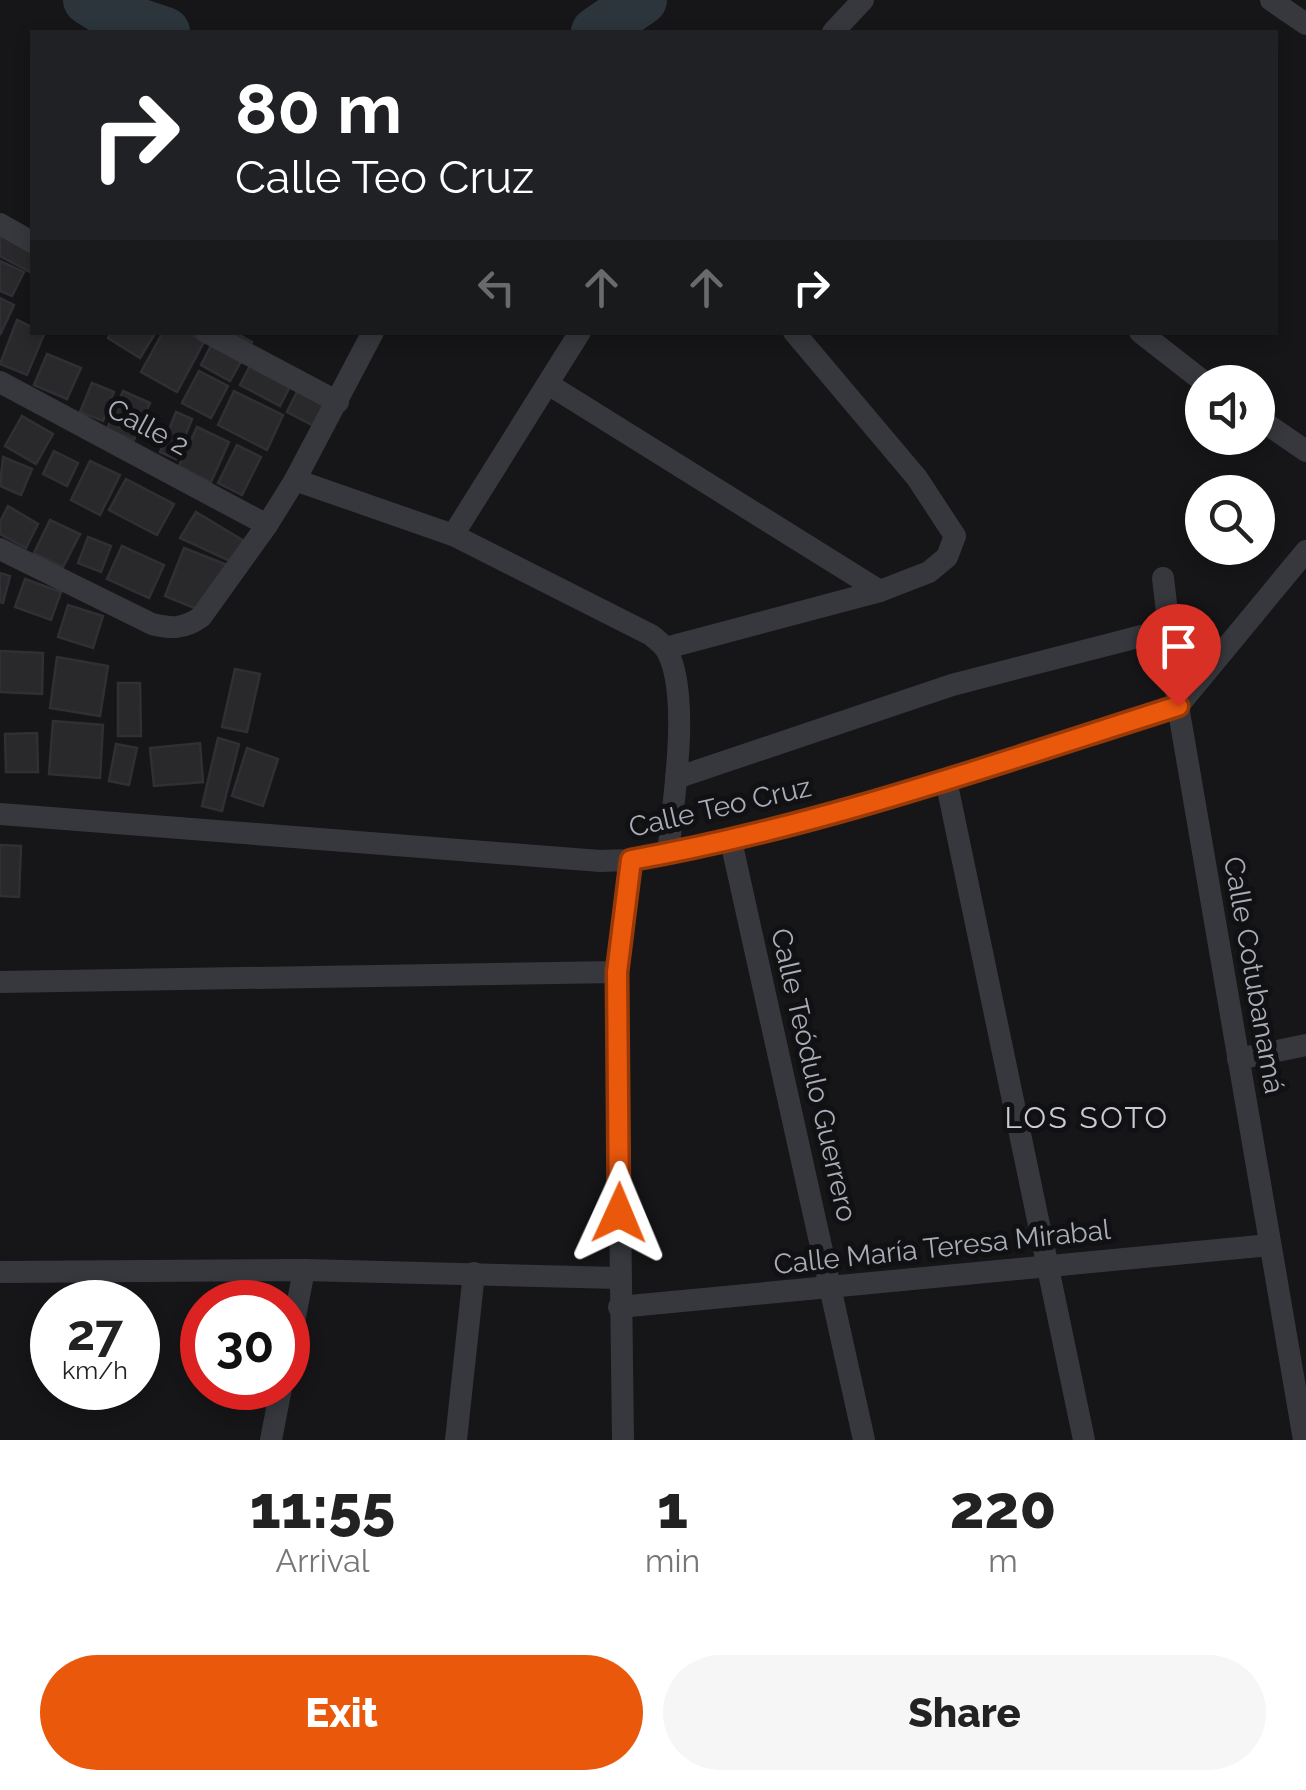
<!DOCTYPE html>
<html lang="en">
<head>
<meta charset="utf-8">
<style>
	body { margin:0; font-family:Raleway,sans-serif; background:#f6f6f6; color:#222; height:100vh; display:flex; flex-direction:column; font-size:38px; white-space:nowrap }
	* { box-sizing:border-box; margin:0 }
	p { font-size:32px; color:#767676 }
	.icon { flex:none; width:55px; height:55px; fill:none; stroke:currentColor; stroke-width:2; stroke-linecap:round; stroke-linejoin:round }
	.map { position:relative; height:1440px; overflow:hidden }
	.details { display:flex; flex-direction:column; background:#fff; flex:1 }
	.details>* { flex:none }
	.guide { position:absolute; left:30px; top:30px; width:1248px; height:305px; border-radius:0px; box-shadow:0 5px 15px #0003; background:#202124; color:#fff; overflow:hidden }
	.tools { position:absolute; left:1185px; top:365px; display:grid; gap:20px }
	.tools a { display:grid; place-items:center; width:90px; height:90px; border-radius:50%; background:#fff; box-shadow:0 5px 15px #0003; font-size:50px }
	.speed { position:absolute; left:30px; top:1280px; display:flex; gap:20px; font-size:50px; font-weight:700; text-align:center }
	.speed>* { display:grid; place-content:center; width:130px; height:130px; border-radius:50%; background:#fff; box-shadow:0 5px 15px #0003; line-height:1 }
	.speed small { font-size:25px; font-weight:400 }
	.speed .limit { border:15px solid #d22; background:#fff; color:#111 }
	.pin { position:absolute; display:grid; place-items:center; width:85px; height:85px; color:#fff; margin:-102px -42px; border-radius:50% 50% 50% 0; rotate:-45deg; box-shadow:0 0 10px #0007 }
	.pin .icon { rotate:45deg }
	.me { position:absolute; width:110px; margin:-55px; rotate:1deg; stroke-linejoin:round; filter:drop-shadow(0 0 8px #0008) }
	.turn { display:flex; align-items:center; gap:35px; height:210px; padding:0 40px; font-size:45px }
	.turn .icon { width:130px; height:130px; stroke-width:2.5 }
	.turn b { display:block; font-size:70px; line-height:85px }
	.lanes { display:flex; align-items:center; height:95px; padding:0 40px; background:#0003; justify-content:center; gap:50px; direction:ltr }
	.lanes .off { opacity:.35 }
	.eta { display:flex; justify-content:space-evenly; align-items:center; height:170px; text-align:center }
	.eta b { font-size:60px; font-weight:800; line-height:70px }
	.action { display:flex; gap:20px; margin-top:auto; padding:20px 40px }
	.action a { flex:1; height:115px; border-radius:60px; background:#ea580c; color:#fff; font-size:40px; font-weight:800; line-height:115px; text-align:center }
	.action a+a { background:#f6f6f6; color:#222 }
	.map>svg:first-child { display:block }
</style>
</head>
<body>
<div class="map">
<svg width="1306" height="1440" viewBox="0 0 1306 1440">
	<rect width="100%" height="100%" fill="#161618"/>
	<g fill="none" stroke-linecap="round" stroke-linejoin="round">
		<!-- river -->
		<g stroke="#2c353c" stroke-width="50">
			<path d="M88 0 109 13 165 32"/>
			<path d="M596 32 642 0"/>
		</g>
	</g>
	<!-- building -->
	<g fill="#29292c" stroke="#303034" stroke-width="2.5">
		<path d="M0 231 32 237V273L0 256Z"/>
		<path d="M0 261 24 272 12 296 0 291Z"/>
		<path d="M0 298 14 305 0 335Z"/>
		<path d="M17 320 32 327V332H45L27 375 0 364Z"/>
		<path d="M111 332H156L140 358 108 338Z"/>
		<path d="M163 332H187L204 342 177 392 141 372Z"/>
		<path d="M218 332H234L252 342 230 381 201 365Z"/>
		<path d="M258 350 298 371 280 406 240 385Z"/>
		<path d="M47 354 81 368 67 399 34 385Z"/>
		<path d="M199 371 228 386 211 418 182 403Z"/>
		<path d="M92 383 114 392 103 421 80 412Z"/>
		<path d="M300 386 327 400 314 426 287 412Z"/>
		<path d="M123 391 150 403 134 440 107 429Z"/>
		<path d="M234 391 283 415 267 450 218 425Z"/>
		<path d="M176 412 192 419 176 459 160 452Z"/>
		<path d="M22 416 53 434 36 464 5 446Z"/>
		<path d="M197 427 229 442 211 482 179 466Z"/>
		<path d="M237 445 261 457 242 495 218 483Z"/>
		<path d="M54 451 78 463 67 486 43 474Z"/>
		<path d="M3 457 32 469 21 495 0 486Z"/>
		<path d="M90 461 120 475 100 515 71 500Z"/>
		<path d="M126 479 174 504 157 535 109 510Z"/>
		<path d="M8 506 38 524 26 548 0 534V522Z"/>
		<path d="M196 512 249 544 232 562 180 538Z"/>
		<path d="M50 520 80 534 63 567 34 553Z"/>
		<path d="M88 537 111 546 101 572 78 563Z"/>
		<path d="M122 546 164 565 149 598 107 579Z"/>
		<path d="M184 548 230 566 212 615 165 596Z"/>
		<path d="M0 573 10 576 3 603 0 602Z"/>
		<path d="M25 579 61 592 51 620 15 607Z"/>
		<path d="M68 605 103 616 93 648 58 637Z"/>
		<path d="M0 651 43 653 42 694 0 692Z"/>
		<path d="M57 657 108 666 100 716 50 708Z"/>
		<path d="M235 669 260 674 247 732 222 727Z"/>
		<path d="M118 683H140L141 736H118Z"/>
		<path d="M53 721 103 725 100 778 49 774Z"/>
		<path d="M37 733 38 772H6L5 734Z"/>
		<path d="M218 738 239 744 222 811 202 806Z"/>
		<path d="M200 743 203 782 154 786 150 748Z"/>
		<path d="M116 744 137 748 129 785 109 781Z"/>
		<path d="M247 748 278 759 263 806 232 796Z"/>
		<path d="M0 845 21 846 19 897 0 896Z"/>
	</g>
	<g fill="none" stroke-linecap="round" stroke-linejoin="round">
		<!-- minor -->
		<g stroke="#37383d" stroke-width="22">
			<path d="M1271 0 1306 24"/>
			<path d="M833 32 863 0"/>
			<path d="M0 224 32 242"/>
			<path d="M206 332 338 402"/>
			<path d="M1140 332 1204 382"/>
			<path d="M0 382 267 525"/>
			<path d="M548 384 880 591"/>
			<path d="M1258 418 1306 451"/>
			<path d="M295 480 453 535 651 635C657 640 664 645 667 651 691 695 673 803 668 854"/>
			<path d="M453 535 580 332"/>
			<path d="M0 549 152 624C171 629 184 629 201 617L267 525 295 480 373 332"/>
			<path d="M1163 578 1178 706 1304 1440"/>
			<path d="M666 648 880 591 929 572 947 557 955 536 917 478 794 332"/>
			<path d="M676 778 952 685 1169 629"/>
			<path d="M946 780 1084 1440"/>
			<path d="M0 814 600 861 631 860 731 841 946 780 1178 706 1306 551"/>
			<path d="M731 841 864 1440"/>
			<path d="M0 982 617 972"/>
			<path d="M1238 1059 1306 1045"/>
			<path d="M0 1272 304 1270 618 1278"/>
			<path d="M619 1307 1270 1245"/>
			<path d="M288 1353 304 1270"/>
			<path d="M271 1440 281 1388"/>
			<path d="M456 1440 474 1273"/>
			<path d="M623 1440 617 972 631 860"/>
		</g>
	</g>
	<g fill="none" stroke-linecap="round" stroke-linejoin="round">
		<defs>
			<path id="route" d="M619 1213 617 972 631 860C817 827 998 763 1178 706"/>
		</defs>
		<!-- route casing -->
		<use href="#route" stroke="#983908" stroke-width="25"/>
		<!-- route -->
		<use href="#route" stroke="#ea580c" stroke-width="18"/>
	</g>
	<g text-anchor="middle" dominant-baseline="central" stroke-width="10" stroke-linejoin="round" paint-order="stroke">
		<!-- street labels -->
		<g font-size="28" fill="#a8adb8" stroke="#111113">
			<text transform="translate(148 427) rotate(28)">Calle 2</text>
			<text transform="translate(720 807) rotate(-13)">Calle Teo Cruz</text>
			<text transform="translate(1254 975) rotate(80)">Calle Cotubanamá</text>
			<text transform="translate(814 1075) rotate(77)">Calle Teódulo Guerrero</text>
			<text transform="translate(942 1247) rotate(-6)">Calle María Teresa Mirabal</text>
		</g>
		<!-- neighbourhood labels -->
		<g font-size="30" letter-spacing="2.5" fill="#c9ccd4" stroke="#111113">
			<text x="1087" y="1117">LOS SOTO</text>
		</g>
	</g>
</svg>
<div class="tools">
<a><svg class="icon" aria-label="sound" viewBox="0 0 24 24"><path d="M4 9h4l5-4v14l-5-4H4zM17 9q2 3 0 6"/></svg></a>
<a><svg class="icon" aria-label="search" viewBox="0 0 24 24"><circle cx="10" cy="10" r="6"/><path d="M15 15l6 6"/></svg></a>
</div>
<div class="speed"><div>27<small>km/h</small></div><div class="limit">30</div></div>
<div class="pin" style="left:1178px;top:706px;background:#d93025"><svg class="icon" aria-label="arrive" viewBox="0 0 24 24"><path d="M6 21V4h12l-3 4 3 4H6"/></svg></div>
<svg class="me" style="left:619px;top:1213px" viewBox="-20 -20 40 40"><path d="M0-17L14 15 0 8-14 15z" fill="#ea580c" stroke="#fff" stroke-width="4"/></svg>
<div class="guide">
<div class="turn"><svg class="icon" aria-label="right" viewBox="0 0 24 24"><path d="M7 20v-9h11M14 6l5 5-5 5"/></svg><div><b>80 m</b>Calle Teo Cruz</div></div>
<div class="lanes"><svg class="icon off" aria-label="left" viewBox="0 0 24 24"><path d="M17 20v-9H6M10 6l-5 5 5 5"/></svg><svg class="icon off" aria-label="ahead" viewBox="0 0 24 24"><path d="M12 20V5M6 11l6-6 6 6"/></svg><svg class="icon off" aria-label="ahead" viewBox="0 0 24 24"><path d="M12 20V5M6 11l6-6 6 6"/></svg><svg class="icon" aria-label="right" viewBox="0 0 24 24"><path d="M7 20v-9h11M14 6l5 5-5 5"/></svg></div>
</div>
</div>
<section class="details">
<div class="eta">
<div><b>11:55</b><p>Arrival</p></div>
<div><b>1</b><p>min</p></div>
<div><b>220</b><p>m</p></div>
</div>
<div class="action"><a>Exit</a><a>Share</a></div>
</section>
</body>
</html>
